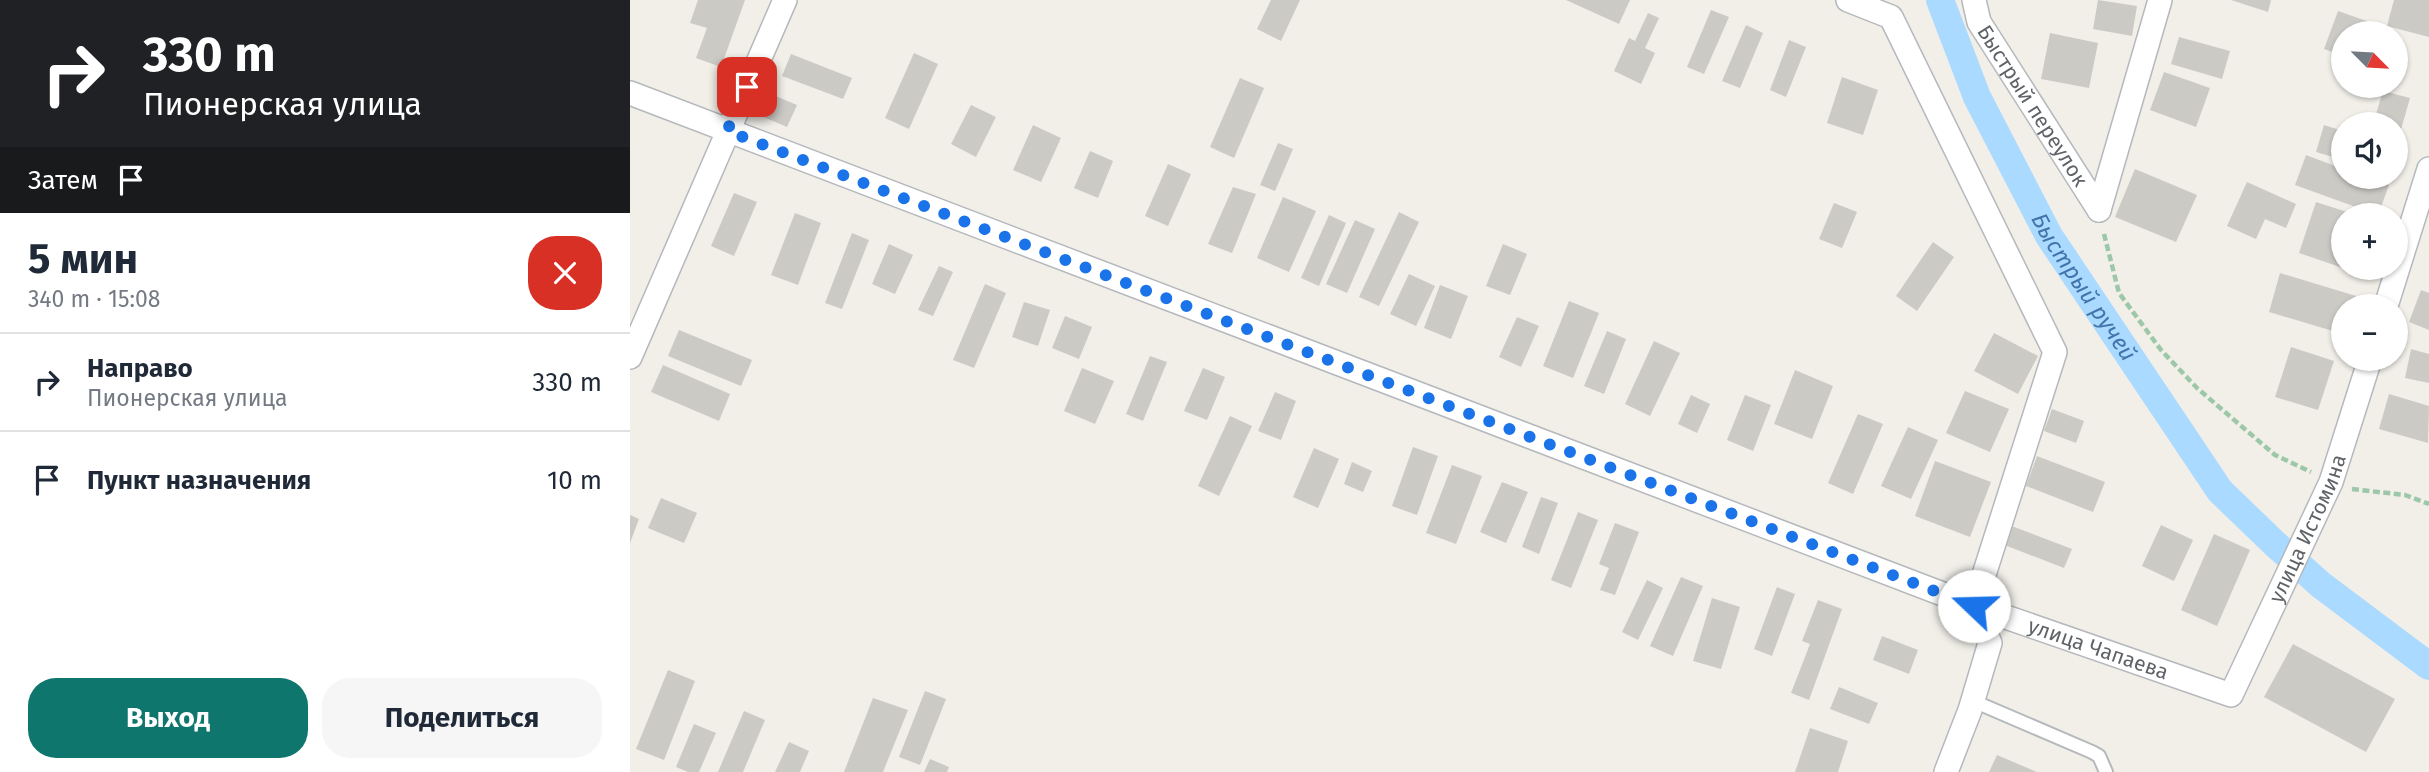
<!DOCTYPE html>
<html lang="ru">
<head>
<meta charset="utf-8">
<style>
	body { margin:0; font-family:"Fira Sans",sans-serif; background:#f6f6f7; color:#1f2937; height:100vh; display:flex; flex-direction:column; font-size:26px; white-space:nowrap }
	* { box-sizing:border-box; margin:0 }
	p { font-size:23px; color:#747a83 }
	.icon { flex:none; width:38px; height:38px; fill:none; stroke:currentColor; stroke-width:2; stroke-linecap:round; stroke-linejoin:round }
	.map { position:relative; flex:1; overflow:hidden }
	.panel { display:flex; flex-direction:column; background:#fff; width:630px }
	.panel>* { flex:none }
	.hud { background:#202124; color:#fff; overflow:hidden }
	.needle { width:46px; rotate:114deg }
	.fabs { position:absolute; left:1701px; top:21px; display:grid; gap:14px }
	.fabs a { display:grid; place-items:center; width:77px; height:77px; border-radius:50%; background:#fff; box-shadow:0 2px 5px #0004; font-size:35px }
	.pin { position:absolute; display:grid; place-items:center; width:60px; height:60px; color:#fff; margin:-30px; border-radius:14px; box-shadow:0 4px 10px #0006 }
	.me { position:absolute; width:77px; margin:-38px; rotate:291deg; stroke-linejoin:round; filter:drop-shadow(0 0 5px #0008) }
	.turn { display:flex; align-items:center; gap:24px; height:147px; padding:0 28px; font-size:32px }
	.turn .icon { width:91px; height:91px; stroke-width:2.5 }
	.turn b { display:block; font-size:49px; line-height:60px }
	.then { display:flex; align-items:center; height:66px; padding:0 28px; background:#0003; gap:14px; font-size:26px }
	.round { display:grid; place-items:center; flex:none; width:74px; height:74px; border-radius:28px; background:#f6f6f7 }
	.headline { display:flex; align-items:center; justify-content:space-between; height:119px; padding:0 28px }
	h1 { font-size:42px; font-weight:700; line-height:52px }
	.cta { display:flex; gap:14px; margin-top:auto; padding:14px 28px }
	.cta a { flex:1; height:80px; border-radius:28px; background:#0f766e; color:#fff; font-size:28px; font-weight:700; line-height:80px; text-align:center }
	.cta a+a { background:#f6f6f7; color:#1f2937 }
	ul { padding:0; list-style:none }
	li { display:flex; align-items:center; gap:21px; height:98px; padding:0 28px; border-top:2px solid #e0e1e3 }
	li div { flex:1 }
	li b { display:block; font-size:26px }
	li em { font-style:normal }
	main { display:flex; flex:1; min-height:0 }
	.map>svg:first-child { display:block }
</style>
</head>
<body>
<main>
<section class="panel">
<div class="hud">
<div class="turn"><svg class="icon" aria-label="right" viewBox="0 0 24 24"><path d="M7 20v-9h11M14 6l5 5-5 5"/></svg><div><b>330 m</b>Пионерская улица</div></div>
<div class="then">Затем<svg class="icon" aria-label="arrive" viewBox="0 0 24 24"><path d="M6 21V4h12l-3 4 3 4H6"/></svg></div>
</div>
<div class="headline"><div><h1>5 мин</h1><p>340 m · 15:08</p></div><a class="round" style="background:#d93025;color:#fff"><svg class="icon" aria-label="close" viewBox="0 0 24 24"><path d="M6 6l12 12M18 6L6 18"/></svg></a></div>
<ul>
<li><svg class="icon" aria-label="right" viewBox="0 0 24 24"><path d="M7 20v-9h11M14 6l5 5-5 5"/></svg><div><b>Направо</b><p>Пионерская улица</p></div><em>330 m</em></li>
<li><svg class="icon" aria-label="arrive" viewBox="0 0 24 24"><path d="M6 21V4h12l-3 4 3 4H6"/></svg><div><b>Пункт назначения</b></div><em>10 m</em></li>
</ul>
<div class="cta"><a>Выход</a><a>Поделиться</a></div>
</section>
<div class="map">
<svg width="1799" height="772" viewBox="0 0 1799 772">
	<rect width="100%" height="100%" fill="#f1efe8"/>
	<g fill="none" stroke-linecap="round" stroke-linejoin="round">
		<!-- canal -->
		<path stroke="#aadaff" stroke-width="28" id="s1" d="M1310 0 1347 97 1419 236 1590 491 1645 544 1691 585 1799 666"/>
	</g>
	<!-- building -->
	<g fill="#cccac5">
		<path d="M68 0H115L91 67 66 58 77 28 60 23Z"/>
		<path d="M641 0H670L651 41 627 29Z"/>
		<path d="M936 0H1000L989 24Z"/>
		<path d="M1468 0 1507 6 1502 36 1463 29Z"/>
		<path d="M1601 0H1641L1638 12Z"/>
		<path d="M1764 0H1799V37L1757 26Z"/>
		<path d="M1081 10 1099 17 1074 74 1057 67Z"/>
		<path d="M1708 11 1751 26 1749 33H1713V56L1694 49Z"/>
		<path d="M1018 13 1029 18 1015 48 1025 53 1011 84 984 71 999 38 1005 41Z"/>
		<path d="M1116 25 1133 33 1110 88 1092 81Z"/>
		<path d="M1420 33 1468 43 1459 88 1411 79Z"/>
		<path d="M1549 37 1600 51 1592 79 1541 64Z"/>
		<path d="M1159 40 1176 47 1156 97 1140 90Z"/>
		<path d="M284 53 308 64 279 129 255 118Z"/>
		<path d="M161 54 222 78 213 99 152 76Z"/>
		<path d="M1534 72 1580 88 1566 127 1520 110Z"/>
		<path d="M1212 77 1248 90 1233 135 1197 123Z"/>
		<path d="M610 78 634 88 604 158 580 147Z"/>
		<path d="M122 86 167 105 157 127 113 108Z"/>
		<path d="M1753 91 1780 98 1770 133 1766 131V124H1743Z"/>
		<path d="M341 105 366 117 346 157 321 144Z"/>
		<path d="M403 125 431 138 411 182 383 170Z"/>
		<path d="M1694 125 1713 131V160L1686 152Z"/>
		<path d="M648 143 663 149 645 191 630 185Z"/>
		<path d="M460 151 483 161 468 198 444 188Z"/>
		<path d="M1676 155 1713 169V177H1736L1759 185 1748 215 1665 185Z"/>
		<path d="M538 164 561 174 538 226 515 216Z"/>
		<path d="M1505 169 1567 195 1546 242 1485 217Z"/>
		<path d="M1617 182 1666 204 1656 228 1635 219 1626 239 1597 226Z"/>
		<path d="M603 187 626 194 602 253 578 244Z"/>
		<path d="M104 193 127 202 104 256 81 246Z"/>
		<path d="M653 197 686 211 659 272 627 258Z"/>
		<path d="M1686 202 1717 212 1713 215V223L1708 240 1713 242V268L1669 253Z"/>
		<path d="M1204 203 1227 212 1212 248 1189 239Z"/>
		<path d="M769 212 789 222 749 306 729 297Z"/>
		<path d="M165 213 191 223 168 285 141 275Z"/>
		<path d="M699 215 716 223 689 286 671 278Z"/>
		<path d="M725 220 745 229 717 293 696 284Z"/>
		<path d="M222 233 239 240 212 309 195 303Z"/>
		<path d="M1303 242 1324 257 1287 311 1266 296Z"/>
		<path d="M259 244 283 255 265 294 242 284Z"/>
		<path d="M873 244 897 254 880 295 856 286Z"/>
		<path d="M309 266 323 272 303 316 288 310Z"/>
		<path d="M1714 268H1733L1731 274Z"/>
		<path d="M1650 273 1726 296 1723 306H1713V334L1639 312Z"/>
		<path d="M779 274 805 286 786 326 760 314Z"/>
		<path d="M355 284 376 293 344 368 323 360Z"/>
		<path d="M810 285 838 296 821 339 794 328Z"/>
		<path d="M1791 290 1799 293V330L1779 322Z"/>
		<path d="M939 301 969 313 943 378 913 366Z"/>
		<path d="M394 302 420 310 408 346 382 337Z"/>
		<path d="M435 316 462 327 449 359 422 348Z"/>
		<path d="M887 317 909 326 891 367 869 357Z"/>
		<path d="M49 330 122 360 111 386 38 356Z"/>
		<path d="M977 331 996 339 974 394 954 386Z"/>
		<path d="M1364 333 1408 356 1388 394 1344 371Z"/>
		<path d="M1024 341 1050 353 1020 416 995 404Z"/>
		<path d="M1661 347 1704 361 1688 410 1645 397Z"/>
		<path d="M1781 349 1799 354V383L1775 378Z"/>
		<path d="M520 356 537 362 513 421 496 414Z"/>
		<path d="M33 365 100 394 89 421 21 392Z"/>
		<path d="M452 368 484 381 465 424 434 411Z"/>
		<path d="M573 368 595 377 577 420 554 411Z"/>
		<path d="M1165 370 1203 386 1182 439 1144 424Z"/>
		<path d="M1335 391 1379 409 1360 452 1316 433Z"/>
		<path d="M645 392 666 401 651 440 628 431Z"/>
		<path d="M1759 394 1799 406 1798 443 1749 429Z"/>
		<path d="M1061 395 1080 404 1067 433 1048 424Z"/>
		<path d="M1115 395 1141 405 1123 451 1097 440Z"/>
		<path d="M1422 409 1454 421 1446 443 1414 431Z"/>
		<path d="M1228 414 1253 424 1223 494 1198 483Z"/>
		<path d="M600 416 622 426 589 496 568 486Z"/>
		<path d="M1278 427 1308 440 1281 499 1251 486Z"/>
		<path d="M783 447 808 456 787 515 762 506Z"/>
		<path d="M684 448 709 459 688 508 663 497Z"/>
		<path d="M1407 456 1475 482 1463 512 1396 486Z"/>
		<path d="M1305 461 1361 482 1340 537 1285 516Z"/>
		<path d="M722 462 742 471 733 492 714 484Z"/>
		<path d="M822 465 852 476 826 544 796 533Z"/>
		<path d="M872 482 898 492 876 543 850 532Z"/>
		<path d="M911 497 928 503 909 554 892 547Z"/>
		<path d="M31 498 67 513 54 543 18 528Z"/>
		<path d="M948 512 968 520 941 588 921 580Z"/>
		<path d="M0 515 9 519 0 543Z"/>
		<path d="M985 523 1009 532 985 595 970 590 979 568 969 564Z"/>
		<path d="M1379 525 1442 549 1434 568 1372 544Z"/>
		<path d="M1531 525 1563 540 1544 581 1512 566Z"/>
		<path d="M1584 534 1620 550 1587 626 1551 610Z"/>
		<path d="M1051 577 1073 586 1043 656 1020 646Z"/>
		<path d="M1017 580 1033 588 1008 640 992 632Z"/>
		<path d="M1147 587 1165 594 1142 656 1124 649Z"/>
		<path d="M1082 598 1110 607 1091 669 1063 661Z"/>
		<path d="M1188 600 1212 609 1179 700 1161 693 1180 644 1172 641Z"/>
		<path d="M1252 636 1288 650 1279 674 1243 660Z"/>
		<path d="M1663 644 1765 699 1736 752 1634 697Z"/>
		<path d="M38 670 65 681 34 760 6 749Z"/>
		<path d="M1209 687 1248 703 1239 724 1200 709Z"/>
		<path d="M295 691 316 699 290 765 269 757Z"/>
		<path d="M243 698 278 710 253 772H214Z"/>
		<path d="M114 711 135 720 113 772H88Z"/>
		<path d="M64 724 86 733 69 772H58L46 767Z"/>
		<path d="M1180 728 1218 741 1208 772H1165Z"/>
		<path d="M159 742 179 751 170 772H145Z"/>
		<path d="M1367 755 1407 772H1359Z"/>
		<path d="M300 759 319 767 317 772H294Z"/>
	</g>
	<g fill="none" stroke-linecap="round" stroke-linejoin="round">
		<defs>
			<path id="lane" d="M1343 701 1462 752 1469 756 1476 772"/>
			<g id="street">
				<path d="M1218 0 1261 17 1425 352 1344 606 1360 643 1340 710 1316 772"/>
				<path id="s2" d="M1344 0 1349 22 1469 210"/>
				<path id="s3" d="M0 93 1344 606 1601 695 1701 482 1740 359"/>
				<path d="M1469 210 1530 0"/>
				<path d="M1756 306 1799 169"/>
				<path d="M0 357 155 0"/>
			</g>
		</defs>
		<!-- lane casing -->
		<use href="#lane" stroke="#b5b8bc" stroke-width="16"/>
		<!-- street casing -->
		<use href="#street" stroke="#b5b8bc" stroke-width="26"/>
		<!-- path -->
		<g stroke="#9cc7a9" stroke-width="4.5" stroke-dasharray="7 3.5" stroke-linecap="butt">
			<path d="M1474 234 1489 293 1531 350 1567 388 1645 455 1681 472"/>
			<path d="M1722 489 1775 495 1799 504"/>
		</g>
		<!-- lane -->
		<use href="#lane" stroke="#fff" stroke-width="12"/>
		<!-- street -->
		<use href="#street" stroke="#fff" stroke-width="23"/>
	</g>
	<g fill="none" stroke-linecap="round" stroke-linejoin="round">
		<!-- route -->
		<path stroke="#1a73e8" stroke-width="12" stroke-dasharray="0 21.6" d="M117 87 97 131 1344 606"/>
	</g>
	<g text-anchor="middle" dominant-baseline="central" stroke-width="6" stroke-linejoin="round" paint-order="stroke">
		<!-- street labels -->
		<g font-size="21" fill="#5f6368" stroke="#fff">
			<text stroke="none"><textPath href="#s2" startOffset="122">Быстрый переулок</textPath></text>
			<text stroke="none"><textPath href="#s3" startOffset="1894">улица Истомина</textPath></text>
			<text stroke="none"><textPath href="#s3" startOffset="1570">улица Чапаева</textPath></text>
		</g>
		<!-- water labels -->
		<g font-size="23" font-style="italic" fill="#4174aa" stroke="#fff">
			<text stroke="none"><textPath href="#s1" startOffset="322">Быстрый ручей</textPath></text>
		</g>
	</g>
</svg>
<div class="fabs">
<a><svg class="needle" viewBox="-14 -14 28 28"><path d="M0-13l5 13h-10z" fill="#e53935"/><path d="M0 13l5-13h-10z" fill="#747a83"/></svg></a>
<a><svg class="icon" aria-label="sound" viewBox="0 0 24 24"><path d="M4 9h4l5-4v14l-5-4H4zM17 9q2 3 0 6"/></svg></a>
<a>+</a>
<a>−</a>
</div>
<div class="pin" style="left:117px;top:87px;background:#d93025"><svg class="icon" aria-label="arrive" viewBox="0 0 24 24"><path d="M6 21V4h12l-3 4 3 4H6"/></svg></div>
<svg class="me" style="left:1344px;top:606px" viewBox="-20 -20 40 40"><circle r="19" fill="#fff"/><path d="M0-13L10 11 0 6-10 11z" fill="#1a73e8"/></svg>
</div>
</main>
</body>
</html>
